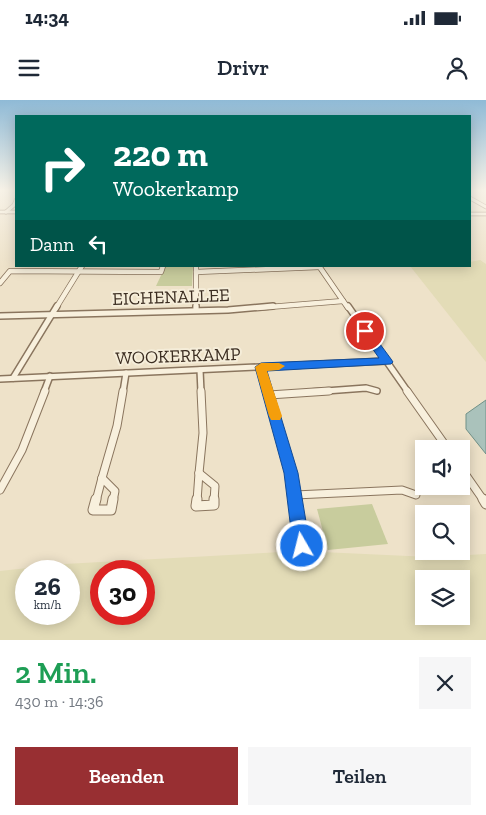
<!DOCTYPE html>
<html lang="de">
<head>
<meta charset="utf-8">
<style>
	body { margin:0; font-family:"Zilla Slab",serif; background:#f6f6f7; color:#1f2937; height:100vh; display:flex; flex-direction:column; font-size:19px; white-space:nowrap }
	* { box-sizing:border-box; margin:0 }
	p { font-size:16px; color:#747a83 }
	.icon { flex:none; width:28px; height:28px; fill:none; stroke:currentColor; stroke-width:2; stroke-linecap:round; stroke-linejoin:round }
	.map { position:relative; height:540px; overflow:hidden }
	.drawer { display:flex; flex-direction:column; background:#fff; flex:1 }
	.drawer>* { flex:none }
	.top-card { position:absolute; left:15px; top:15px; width:456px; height:152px; border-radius:0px; box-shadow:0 2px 12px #0003; background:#00695c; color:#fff; overflow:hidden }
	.tools { position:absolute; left:415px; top:340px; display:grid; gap:10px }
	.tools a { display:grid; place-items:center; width:55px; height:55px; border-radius:0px; background:#fff; box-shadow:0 2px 12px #0003; font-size:25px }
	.speed { position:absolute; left:15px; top:460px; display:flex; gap:10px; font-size:25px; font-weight:700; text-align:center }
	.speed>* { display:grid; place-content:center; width:65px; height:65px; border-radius:50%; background:#fff; box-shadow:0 2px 12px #0003; line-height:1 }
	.speed small { font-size:12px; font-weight:400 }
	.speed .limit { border:8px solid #d22; background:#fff; color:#111 }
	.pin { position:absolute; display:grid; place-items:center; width:42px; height:42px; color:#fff; margin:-21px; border:2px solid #fff; border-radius:50%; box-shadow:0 1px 5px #0007 }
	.me { position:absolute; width:55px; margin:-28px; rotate:352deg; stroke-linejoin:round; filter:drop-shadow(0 0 4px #0008) }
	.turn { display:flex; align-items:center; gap:18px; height:105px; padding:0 15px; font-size:22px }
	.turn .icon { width:65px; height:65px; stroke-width:2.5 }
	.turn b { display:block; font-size:35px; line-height:42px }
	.then { display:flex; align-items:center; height:48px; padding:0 15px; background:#0003; gap:10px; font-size:19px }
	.round { display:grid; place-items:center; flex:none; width:52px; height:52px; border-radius:0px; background:#f6f6f7 }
	.overview { display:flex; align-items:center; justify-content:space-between; height:85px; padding:0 15px }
	h1 { font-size:30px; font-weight:600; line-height:38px; color:#1e9e55 }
	.cta { display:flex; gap:10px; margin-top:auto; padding:10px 15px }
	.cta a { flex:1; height:58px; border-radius:0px; background:#982f32; color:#fff; font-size:20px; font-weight:600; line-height:58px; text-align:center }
	.cta a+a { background:#f6f6f7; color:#1f2937 }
	.status { display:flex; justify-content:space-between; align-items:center; height:35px; padding:0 25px; background:#fff; direction:ltr }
	.status svg { height:14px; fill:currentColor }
	header { display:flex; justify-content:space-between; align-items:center; height:65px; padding:0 15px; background:#fff; font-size:22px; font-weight:600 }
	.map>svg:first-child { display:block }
</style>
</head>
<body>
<div class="status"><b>14:34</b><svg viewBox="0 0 49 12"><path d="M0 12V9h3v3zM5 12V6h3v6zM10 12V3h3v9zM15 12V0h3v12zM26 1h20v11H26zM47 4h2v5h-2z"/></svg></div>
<header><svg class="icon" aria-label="menu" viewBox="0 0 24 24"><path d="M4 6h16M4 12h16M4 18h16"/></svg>Drivr<svg class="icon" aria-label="person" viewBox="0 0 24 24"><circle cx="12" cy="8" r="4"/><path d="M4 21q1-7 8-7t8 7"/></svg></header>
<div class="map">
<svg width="486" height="540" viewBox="0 0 486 540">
	<rect width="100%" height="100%" fill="#eee2c9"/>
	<!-- farmland -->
	<g fill="#e3dcb7" fill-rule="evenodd">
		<path d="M480 160 486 164V262L410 166H470V162Z"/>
		<path d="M300 451 430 457 486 454V540H0V471L64 464ZM26 471H69V514H26ZM101 471H144V514H101ZM424 479H461V516H424Z"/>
	</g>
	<!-- green -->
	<g fill="#c8cc9d">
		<path d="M165 167H193L192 186H156Z"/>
		<path d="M372 404 388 444 328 450 317 409Z"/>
	</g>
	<!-- water -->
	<path fill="#aac2bb" stroke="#709188" d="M486 300V354L466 329V314Z"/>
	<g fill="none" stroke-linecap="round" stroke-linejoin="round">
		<defs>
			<g id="minor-far4">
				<path d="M470 98 486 107"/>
				<path d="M0 112H16"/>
				<path d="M6 112 14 105 16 100"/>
				<path d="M470 114H486"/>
			</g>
			<g id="minor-far3">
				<path d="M196 166V208"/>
				<path d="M319 166 348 208"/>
				<path d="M196 172 319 167"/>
				<path d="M0 183 10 171 161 172 163 166"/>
				<path d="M56 208 82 166"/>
				<path d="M257 208 343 201"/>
			</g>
			<g id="minor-far2">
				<path d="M196 206V210"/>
				<path d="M348 206 408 292"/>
				<path d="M0 216 228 210 273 206"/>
				<path d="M261 267 268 292"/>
				<path d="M200 270 201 292"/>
				<path d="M13 278 57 206"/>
				<path d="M0 279 387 261"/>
				<path d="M44 292 50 276"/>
				<path d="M123 292 126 273"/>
				<path d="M312 292 366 288 377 291"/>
			</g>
			<g id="minor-far1">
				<path d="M268 291 291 373 295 401"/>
				<path d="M407 291 448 349"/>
				<path d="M269 295 329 291"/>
				<path d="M461 368 484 401"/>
				<path d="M199 373 215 386 214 401"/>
				<path d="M199 373 203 333 201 291"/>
				<path d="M102 378 115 391 113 401"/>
				<path d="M102 378 117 326 123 291"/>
				<path d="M0 390 22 350 45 291"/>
				<path d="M295 395 402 390 416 395"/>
				<path d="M96 401 102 378"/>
				<path d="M197 401 199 373"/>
			</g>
			<g id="minor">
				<path d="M96 399 93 410H111L113 399"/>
				<path d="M197 399 196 406 214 405V399"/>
				<path d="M295 399 302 446"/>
				<path d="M483 399 486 404"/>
			</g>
		</defs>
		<!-- minor-far4 casing -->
		<use href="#minor-far4" stroke="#8a755e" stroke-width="4.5"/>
		<!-- minor-far3 casing -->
		<use href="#minor-far3" stroke="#8a755e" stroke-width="6"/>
		<!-- minor-far2 casing -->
		<use href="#minor-far2" stroke="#8a755e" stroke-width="8"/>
		<!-- minor-far1 casing -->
		<use href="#minor-far1" stroke="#8a755e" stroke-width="9"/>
		<!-- minor casing -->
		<use href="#minor" stroke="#8a755e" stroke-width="11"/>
		<!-- minor-far4 -->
		<use href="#minor-far4" stroke="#f8f0dd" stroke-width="3"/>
		<!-- minor-far3 -->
		<use href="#minor-far3" stroke="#f8f0dd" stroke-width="4.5"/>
		<!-- minor-far2 -->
		<use href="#minor-far2" stroke="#f8f0dd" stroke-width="5"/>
		<!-- minor-far1 -->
		<use href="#minor-far1" stroke="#f8f0dd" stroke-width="7"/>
		<!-- minor -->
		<use href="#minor" stroke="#f8f0dd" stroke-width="9"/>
	</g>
	<!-- sky -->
	<linearGradient id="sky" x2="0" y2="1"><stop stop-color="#8fbad6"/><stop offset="0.54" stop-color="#f7f2e7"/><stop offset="1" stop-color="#f7f2e7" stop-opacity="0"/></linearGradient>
	<rect width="486" height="167" fill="url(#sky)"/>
	<!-- route -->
	<path fill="#1a73e8" stroke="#114b97" d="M365 228 369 229 391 259 393 262 391 264 267 271 298 373 310 446 308 452 302 455 295 452 293 446 284 373 255 267 261 263 379 258 360 231Z"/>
	<!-- slow -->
	<path fill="#f59e0b" d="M261 263H279L285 266 279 270 267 271 282 316 280 320H271L269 316 255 267Z"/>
	<g text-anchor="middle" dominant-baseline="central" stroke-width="4" stroke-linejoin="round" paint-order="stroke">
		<!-- street labels -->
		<g font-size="18" fill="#3b2d21" stroke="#f5edd9">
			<text transform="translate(171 197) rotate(-2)">EICHENALLEE</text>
			<text transform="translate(178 256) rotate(-2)">WOOKERKAMP</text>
		</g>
	</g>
</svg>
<div class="tools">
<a><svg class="icon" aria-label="sound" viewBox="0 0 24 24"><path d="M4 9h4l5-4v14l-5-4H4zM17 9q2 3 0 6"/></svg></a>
<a><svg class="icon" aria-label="search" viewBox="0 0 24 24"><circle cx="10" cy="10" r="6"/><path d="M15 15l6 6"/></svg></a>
<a><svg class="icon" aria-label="layers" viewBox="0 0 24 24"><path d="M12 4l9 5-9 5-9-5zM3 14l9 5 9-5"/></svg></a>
</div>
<div class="speed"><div>26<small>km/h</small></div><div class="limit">30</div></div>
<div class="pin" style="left:365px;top:231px;background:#d93025"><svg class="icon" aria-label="arrive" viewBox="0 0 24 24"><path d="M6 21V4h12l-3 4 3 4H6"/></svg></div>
<svg class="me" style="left:302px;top:446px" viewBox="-20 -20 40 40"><circle r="17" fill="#1a73e8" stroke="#fff" stroke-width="3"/><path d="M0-11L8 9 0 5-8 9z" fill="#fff"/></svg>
<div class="top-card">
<div class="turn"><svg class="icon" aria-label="right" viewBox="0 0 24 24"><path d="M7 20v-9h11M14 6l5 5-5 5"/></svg><div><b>220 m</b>Wookerkamp</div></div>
<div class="then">Dann<svg class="icon" aria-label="left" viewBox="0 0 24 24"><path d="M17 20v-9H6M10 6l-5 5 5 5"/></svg></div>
</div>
</div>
<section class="drawer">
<div class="overview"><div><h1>2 Min.</h1><p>430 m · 14:36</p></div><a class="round"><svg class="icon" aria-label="close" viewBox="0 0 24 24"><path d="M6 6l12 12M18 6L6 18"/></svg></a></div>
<div class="cta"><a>Beenden</a><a>Teilen</a></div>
</section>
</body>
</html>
